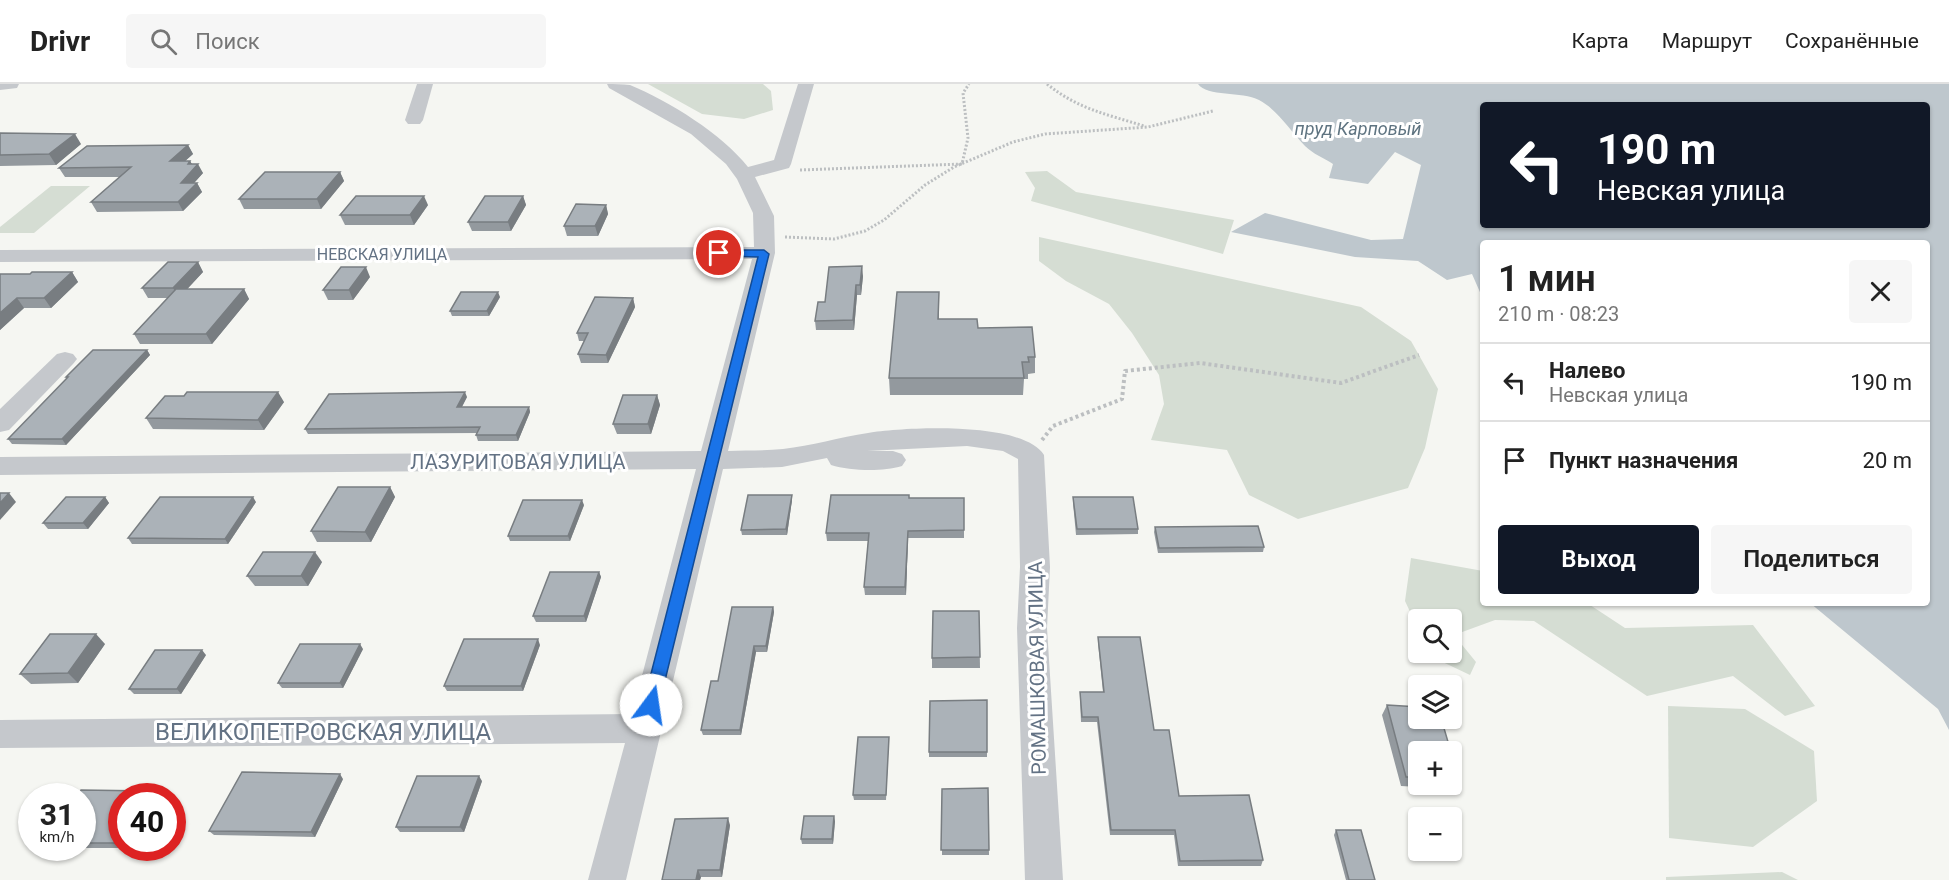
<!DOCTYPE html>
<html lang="ru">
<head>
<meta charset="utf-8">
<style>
	body { margin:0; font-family:Roboto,sans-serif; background:#f6f6f6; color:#222; height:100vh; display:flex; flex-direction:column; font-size:22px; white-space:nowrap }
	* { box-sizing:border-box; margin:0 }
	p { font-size:20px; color:#767676 }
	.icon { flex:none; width:33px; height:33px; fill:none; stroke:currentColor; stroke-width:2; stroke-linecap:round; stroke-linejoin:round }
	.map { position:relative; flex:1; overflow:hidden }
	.drawer { position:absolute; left:1480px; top:156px; width:450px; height:366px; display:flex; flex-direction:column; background:#fff; border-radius:6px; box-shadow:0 2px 4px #0004 }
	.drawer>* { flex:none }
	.banner { position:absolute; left:1480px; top:18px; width:450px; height:126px; border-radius:6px; box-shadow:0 2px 4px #0004; background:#111827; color:#fff; overflow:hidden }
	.tools { position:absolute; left:1408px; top:525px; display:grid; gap:12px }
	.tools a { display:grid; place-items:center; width:54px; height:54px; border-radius:6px; background:#fff; box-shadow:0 2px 4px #0004; font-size:30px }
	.speed { position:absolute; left:18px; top:699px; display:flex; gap:12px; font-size:30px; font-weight:700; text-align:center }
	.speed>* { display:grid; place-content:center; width:78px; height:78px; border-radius:50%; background:#fff; box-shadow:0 2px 4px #0004; line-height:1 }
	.speed small { font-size:15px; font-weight:400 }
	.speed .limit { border:9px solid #d22; background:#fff; color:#111 }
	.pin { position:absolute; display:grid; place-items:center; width:51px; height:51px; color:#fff; margin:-26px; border:3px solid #fff; border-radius:50%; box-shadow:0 2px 6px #0007 }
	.me { position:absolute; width:66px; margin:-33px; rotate:14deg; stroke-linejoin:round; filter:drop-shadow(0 0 4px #0008) }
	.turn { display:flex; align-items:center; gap:21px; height:126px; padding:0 18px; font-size:27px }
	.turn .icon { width:78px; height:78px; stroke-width:2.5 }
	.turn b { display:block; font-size:42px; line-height:51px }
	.round { display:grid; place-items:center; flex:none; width:63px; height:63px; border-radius:6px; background:#f6f6f6 }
	.summary { display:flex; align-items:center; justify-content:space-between; height:102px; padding:0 18px }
	h1 { font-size:36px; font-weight:600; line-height:45px }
	.action { display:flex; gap:12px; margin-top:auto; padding:12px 18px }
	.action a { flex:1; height:69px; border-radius:6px; background:#111827; color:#fff; font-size:24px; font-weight:600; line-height:69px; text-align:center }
	.action a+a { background:#f6f6f6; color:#222 }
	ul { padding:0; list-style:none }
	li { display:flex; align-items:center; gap:18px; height:78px; padding:0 18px; border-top:2px solid #e0e0e0 }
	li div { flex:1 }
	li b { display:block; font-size:22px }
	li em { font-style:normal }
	header { display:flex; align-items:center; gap:36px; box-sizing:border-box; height:84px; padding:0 30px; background:#fff; border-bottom:2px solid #e0e0e0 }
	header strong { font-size:28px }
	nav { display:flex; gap:33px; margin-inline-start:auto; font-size:21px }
	.search { width:420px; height:54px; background:#f6f6f6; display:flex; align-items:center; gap:15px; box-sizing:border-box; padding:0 21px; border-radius:6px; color:#767676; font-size:22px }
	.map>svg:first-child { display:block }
</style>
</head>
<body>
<header>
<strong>Drivr</strong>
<div class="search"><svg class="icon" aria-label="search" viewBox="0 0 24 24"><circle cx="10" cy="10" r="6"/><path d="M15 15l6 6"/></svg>Поиск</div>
<nav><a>Карта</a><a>Маршрут</a><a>Сохранённые</a></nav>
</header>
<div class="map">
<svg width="1949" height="796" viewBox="0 0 1949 796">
	<rect width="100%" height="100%" fill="#f5f6f2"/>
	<!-- green -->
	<g fill="#d5ddd3">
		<path d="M648 0H763L771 7 773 26 744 35 702 30Z"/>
		<path d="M1047 87 1076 108 1234 136 1223 170 1031 117 1035 104 1025 88Z"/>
		<path d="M51 102H90L34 149H0V143Z"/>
		<path d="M1039 153 1361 223 1411 257 1438 305 1425 364 1408 404 1298 435 1249 411 1227 366 1151 356 1164 320 1159 291 1132 249 1109 220 1066 197 1039 177Z"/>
		<path d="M1411 474 1483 487 1484 519H1587L1625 544 1753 541 1815 622 1785 632 1733 592 1647 612 1534 537 1495 536 1454 551 1476 578 1470 591 1430 572 1429 569 1452 568V536H1419V547L1405 517Z"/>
		<path d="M1668 622 1745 625 1814 667 1817 717 1753 763 1669 754Z"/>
		<path d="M1782 788 1798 796H1666V793Z"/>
	</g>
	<!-- water -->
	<path fill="#bec7cd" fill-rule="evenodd" d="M1198 0H1949V646L1938 625 1810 519H1928V159H1484L1483 215 1472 190 1447 196 1418 177 1355 173 1231 148 1265 129 1371 156 1403 155 1421 81 1395 68 1368 100 1329 94 1333 80C1324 74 1313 70 1305 62 1291 48 1278 26 1259 16 1242 7 1207 13 1198 0ZM1484 21H1928V141H1484Z"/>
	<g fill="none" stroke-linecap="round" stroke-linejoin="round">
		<!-- path-far1 -->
		<g stroke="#bcbfc1" stroke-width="3" stroke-dasharray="2 2" stroke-linecap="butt">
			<path d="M1047 0C1078 25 1106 30 1144 42"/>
			<path d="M800 86 962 80 968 54 963 9 969 0"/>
			<path d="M785 153 834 155 865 147 884 136 925 101 954 83 1013 58 1045 50 1148 43 1213 27"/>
		</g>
		<!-- path -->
		<path stroke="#bcbfc1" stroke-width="4" stroke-dasharray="3 3" stroke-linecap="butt" d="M1042 356 1053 342 1122 315 1125 287 1200 279 1341 299 1419 271"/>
		<!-- minor -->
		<g fill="#c5c8cc" fill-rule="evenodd">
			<path d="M0 0H19L17 4 0 6Z"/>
			<path d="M417 0H433L423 36 420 40H408L405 36Z"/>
			<path d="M607 0C614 0 623 0 630 1 669 17 722 50 748 83L774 76 798 0H814L791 80 789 84 755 93 774 132 775 169 728 367C746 366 765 367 783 365 811 362 840 353 868 349 905 343 1023 337 1044 371L1050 483 1047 544 1063 796H1025L1017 544 1020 483 1018 375 1003 367 967 362 867 367H893L902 370 906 376 902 382C882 388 851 387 831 381L827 374 782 383 723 385 626 796H588L625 659 0 664V636L632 630 696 385 0 391V373L701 367 752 175 0 178V166L754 163 753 129 737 95 726 80 691 50 609 4Z"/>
			<path d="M65 268 73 270 77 275 73 280 9 346 0 348V325L57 270Z"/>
		</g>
	</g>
	<!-- wall -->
	<g fill="#93999e">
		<path d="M0 49 81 60 56 81 0 82Z"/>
		<path d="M188 61 193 70 185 77H190L192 80 203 89 194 99H197L202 108 183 127 97 128 91 118 120 93H65L59 84Z"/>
		<path d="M340 88 344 97 321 125H244L239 115Z"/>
		<path d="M523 112 526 121 511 147H472L468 138Z"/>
		<path d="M428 121 414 141H345L340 131Z"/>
		<path d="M606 121 608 130 598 152H567L564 142Z"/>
		<path d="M198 178 203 188 187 205H244L249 215 212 260H140L134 250 168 214H148L142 204Z"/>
		<path d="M72 188 78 198 51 224H24L0 246V190H30Z"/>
		<path d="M863 192 861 211H857L854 246H816L815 237 825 218Z"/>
		<path d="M370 193 353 216H328L323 206Z"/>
		<path d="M500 213 489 232H452L450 227Z"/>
		<path d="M633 214 635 223 608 279H581L578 270 584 257H579L577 249Z"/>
		<path d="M939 224V235L978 244 1035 273V289L1028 290V295H1024L1023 311H890L889 294Z"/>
		<path d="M147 266 150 271 66 361 12 360 8 355 67 295 66 293Z"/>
		<path d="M657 311 660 321 651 350H617L613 340Z"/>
		<path d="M184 312 284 318 264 346 153 345 146 334Z"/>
		<path d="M467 313 462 323H529L530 328 518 357H478L476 351 478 349 308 350 305 345Z"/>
		<path d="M390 403 395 413 371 458H317L311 447Z"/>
		<path d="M792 411V416L787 451H742L741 446Z"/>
		<path d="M105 413 109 419 88 445H48L43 439Z"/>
		<path d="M1073 413 1138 445V450L1076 451 1073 419Z"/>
		<path d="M910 414H964V454H908L906 511H865L864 503 868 457H827L826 449Z"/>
		<path d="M256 418 228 460H132L128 454Z"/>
		<path d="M584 421 570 457H510L508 452Z"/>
		<path d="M1155 443 1264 463 1263 468 1158 469 1154 448Z"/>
		<path d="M322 478 308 502H255L247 492Z"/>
		<path d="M599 488 601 493 586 538H536L533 532Z"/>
		<path d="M773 523 774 528 767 568H756L741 651H703L701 646 718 597Z"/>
		<path d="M979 527 980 584H932V574Z"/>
		<path d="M1098 553 1154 646 1179 712 1263 776 1261 782H1178L1174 751H1110L1097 638H1081L1080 613V608H1103L1098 559Z"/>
		<path d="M105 560 78 599 31 600 20 590Z"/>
		<path d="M540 561 523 607H447L444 602Z"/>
		<path d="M363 565 343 604H282L278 599Z"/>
		<path d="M206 571 181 610H134L129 605Z"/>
		<path d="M987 616V673H929V668Z"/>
		<path d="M1387 621 1419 668V700H1452V672L1459 695 1453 705 1401 702 1382 631Z"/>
		<path d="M889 653 886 716H854L853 711Z"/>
		<path d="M343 695 315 753 214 751 209 747Z"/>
		<path d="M482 697 464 748H400L396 743Z"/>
		<path d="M988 704 989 771H942V705Z"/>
		<path d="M152 711 120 764H52H82V712Z"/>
		<path d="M835 737 833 760H802L801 755Z"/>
		<path d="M730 741 722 793H701L700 796H662Z"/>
		<path d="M1336 746 1375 796H1346L1334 751Z"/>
	</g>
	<!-- shaded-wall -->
	<g fill="#787d81">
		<path d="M75 50 81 60 56 81 49 70Z"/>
		<path d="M188 61 193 70 175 86 170 77Z"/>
		<path d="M190 77 194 84 198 80 203 89 186 108 181 99 188 80Z"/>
		<path d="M340 88 344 97 321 125 317 115Z"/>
		<path d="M197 99 202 108 183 127 178 118Z"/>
		<path d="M424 112 428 121 414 141 410 131Z"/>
		<path d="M523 112 526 121 511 147 508 138Z"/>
		<path d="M606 121 608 130 598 152 595 142Z"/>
		<path d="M198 178 203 188 179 214 173 204Z"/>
		<path d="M862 182 863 192 861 211 860 201Z"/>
		<path d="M366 183 370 193 353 216 349 206Z"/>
		<path d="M72 188 78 198 51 224 44 214Z"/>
		<path d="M856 201 857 211 854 246 853 236Z"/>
		<path d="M244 205 249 215 212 260 206 250Z"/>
		<path d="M498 208 500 213 489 232 487 227Z"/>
		<path d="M17 214 24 224 0 246V229Z"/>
		<path d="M633 214 635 223 608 279 606 271Z"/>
		<path d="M147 266 150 271 66 361 62 355Z"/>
		<path d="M278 308 284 318 264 346 258 336Z"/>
		<path d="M465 308 467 313 459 328 457 323Z"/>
		<path d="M657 311 660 321 651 350 648 340Z"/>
		<path d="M529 323 530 328 518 357 516 351Z"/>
		<path d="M390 403 395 413 371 458 365 448Z"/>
		<path d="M9 409 16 418 0 436V419Z"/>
		<path d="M792 411V416L787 451 786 445Z"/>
		<path d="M105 413 109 419 88 445 83 439Z"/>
		<path d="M253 413 256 418 228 460 225 455Z"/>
		<path d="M582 416 584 421 570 457 568 452Z"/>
		<path d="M908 447V454L906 511 905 503Z"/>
		<path d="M315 468 322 478 308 502 301 492Z"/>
		<path d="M599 488 601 493 586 538 584 532Z"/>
		<path d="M773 523 774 528 767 568 766 562Z"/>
		<path d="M96 550 105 560 78 599 68 589Z"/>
		<path d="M538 555 540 561 523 607 521 602Z"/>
		<path d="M360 560 363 565 343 604 340 599Z"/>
		<path d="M754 562 756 568 741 651 740 646Z"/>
		<path d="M202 566 206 571 181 610 177 605Z"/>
		<path d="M340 690 343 695 315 753 311 748Z"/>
		<path d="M479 692 482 697 464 748 460 743Z"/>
		<path d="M147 707 152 711V712H144Z"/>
		<path d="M834 732 835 737 833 760 832 755Z"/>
		<path d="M728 734 730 741 722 793 720 786Z"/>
		<path d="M122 748V762L120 764 115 759Z"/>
		<path d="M698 786 701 793 700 796H696Z"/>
	</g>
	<!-- building -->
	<g fill="#abb2b8" stroke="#787d81" stroke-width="1.5">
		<path d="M0 49 75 50 49 70 0 71Z"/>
		<path d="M188 61 170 77H190L188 80H198L181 99H197L178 118H91L131 83 59 84 87 62Z"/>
		<path d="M265 88H340L317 115H239Z"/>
		<path d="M356 112H424L410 131H340Z"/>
		<path d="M485 112H523L508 138H468Z"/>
		<path d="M576 120 606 121 595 142H564Z"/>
		<path d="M168 178H198L173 204H142Z"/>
		<path d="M862 182 860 201H856L853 236 815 237 818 218H825L829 183Z"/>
		<path d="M341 183H366L349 206H323Z"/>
		<path d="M32 188H72L44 214H17L0 229V190H30Z"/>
		<path d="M176 205H244L206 250H134Z"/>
		<path d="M461 208H498L487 227H450Z"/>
		<path d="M897 208H939L938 235H977L978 244 1032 243 1035 273H1028L1029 278H1022L1024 294H889Z"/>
		<path d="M595 213 633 214 606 271 578 270 588 249H577Z"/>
		<path d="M93 266H147L62 355H8L68 293H66Z"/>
		<path d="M187 308H278L258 336 146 334 165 312H184Z"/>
		<path d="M465 308 457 323H529L516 351H476L480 343 305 345 329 310Z"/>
		<path d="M623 311H657L648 340H613Z"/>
		<path d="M338 403H390L365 448 311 447Z"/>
		<path d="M0 409H9L0 419Z"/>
		<path d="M748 411H792L786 445 741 446Z"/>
		<path d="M831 411H909V414H964V446L908 447 905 503H864L869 449H826Z"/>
		<path d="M66 413H105L83 439H43Z"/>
		<path d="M160 413H253L225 455 128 454Z"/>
		<path d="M1073 413H1133L1138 445H1077Z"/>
		<path d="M523 416H582L568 452H508Z"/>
		<path d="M1258 442 1264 463 1159 464 1155 443Z"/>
		<path d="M263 468H315L301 492H247Z"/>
		<path d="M550 488H599L584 532H533Z"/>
		<path d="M732 523H773L766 562H754L740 646H701L711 597H718Z"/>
		<path d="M933 527H979L980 573 932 574Z"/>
		<path d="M50 550H96L68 589 20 590Z"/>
		<path d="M1098 553H1140L1154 646H1169L1179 712 1249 711 1263 776 1180 777 1175 746H1111L1098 633H1082L1080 608H1104Z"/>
		<path d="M464 555H538L521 602H444Z"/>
		<path d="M300 560H360L340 599H278Z"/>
		<path d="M155 566H202L177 605H129Z"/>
		<path d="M987 616V668H929L930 617Z"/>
		<path d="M1387 621 1419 623V634H1441L1451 668H1419V693H1406Z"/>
		<path d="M858 653H889L886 711H853Z"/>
		<path d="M1452 672 1459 695H1452Z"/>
		<path d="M242 688 340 690 311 748 209 747Z"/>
		<path d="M417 692H479L460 743H396Z"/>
		<path d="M988 704 989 766H941L942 705Z"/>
		<path d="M81 706 147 707 144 712H122V748L115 759H82V712H77Z"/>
		<path d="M804 732H834L832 755H801Z"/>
		<path d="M728 734 720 786H698L696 796H662L675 735Z"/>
		<path d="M1336 746H1361L1375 796H1349Z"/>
	</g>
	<!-- route -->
	<path fill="#1a73e8" stroke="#114b97" stroke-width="1.5" d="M764 166 769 170 659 621 657 626 651 628 645 626 643 621 758 173 719 172 713 169 719 166Z"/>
	<g text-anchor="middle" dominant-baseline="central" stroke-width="6" stroke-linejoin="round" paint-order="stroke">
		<!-- far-street labels -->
		<g font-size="16" fill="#637284" stroke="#fff">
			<text x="382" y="170">НЕВСКАЯ УЛИЦА</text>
		</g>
		<!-- far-water labels -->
		<g font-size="18" font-style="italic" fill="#5f7481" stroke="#fff">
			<text x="1358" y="44">пруд Карповый</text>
		</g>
		<!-- street labels -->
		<g font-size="20" fill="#637284" stroke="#fff">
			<text x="518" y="378">ЛАЗУРИТОВАЯ УЛИЦА</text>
			<text transform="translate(1037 584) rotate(-91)">РОМАШКОВАЯ УЛИЦА</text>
		</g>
		<!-- near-street labels -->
		<g font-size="24" fill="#637284" stroke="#fff">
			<text x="323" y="648">ВЕЛИКОПЕТРОВСКАЯ УЛИЦА</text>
		</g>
	</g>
</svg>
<div class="tools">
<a><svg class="icon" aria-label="search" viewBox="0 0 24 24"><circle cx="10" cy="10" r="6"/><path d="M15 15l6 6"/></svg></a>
<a><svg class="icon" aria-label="layers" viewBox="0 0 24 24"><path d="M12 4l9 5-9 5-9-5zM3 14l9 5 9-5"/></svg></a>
<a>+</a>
<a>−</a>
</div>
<div class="speed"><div>31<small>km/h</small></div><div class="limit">40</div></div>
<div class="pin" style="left:719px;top:169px;background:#d93025"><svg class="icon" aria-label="arrive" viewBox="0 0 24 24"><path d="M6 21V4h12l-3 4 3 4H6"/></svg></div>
<svg class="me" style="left:651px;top:621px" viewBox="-20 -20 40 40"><circle r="19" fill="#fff"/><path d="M0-13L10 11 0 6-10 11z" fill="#1a73e8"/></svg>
<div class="banner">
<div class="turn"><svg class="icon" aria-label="left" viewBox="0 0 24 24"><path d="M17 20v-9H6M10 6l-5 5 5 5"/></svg><div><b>190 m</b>Невская улица</div></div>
</div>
<section class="drawer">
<div class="summary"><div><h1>1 мин</h1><p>210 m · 08:23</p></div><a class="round"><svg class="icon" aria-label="close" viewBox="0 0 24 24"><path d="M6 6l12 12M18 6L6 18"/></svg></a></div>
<ul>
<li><svg class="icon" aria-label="left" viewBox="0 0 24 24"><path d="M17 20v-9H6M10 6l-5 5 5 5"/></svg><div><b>Налево</b><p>Невская улица</p></div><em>190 m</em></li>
<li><svg class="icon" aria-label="arrive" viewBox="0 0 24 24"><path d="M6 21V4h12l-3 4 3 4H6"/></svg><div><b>Пункт назначения</b></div><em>20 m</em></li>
</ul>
<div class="action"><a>Выход</a><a>Поделиться</a></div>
</section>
</div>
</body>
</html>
